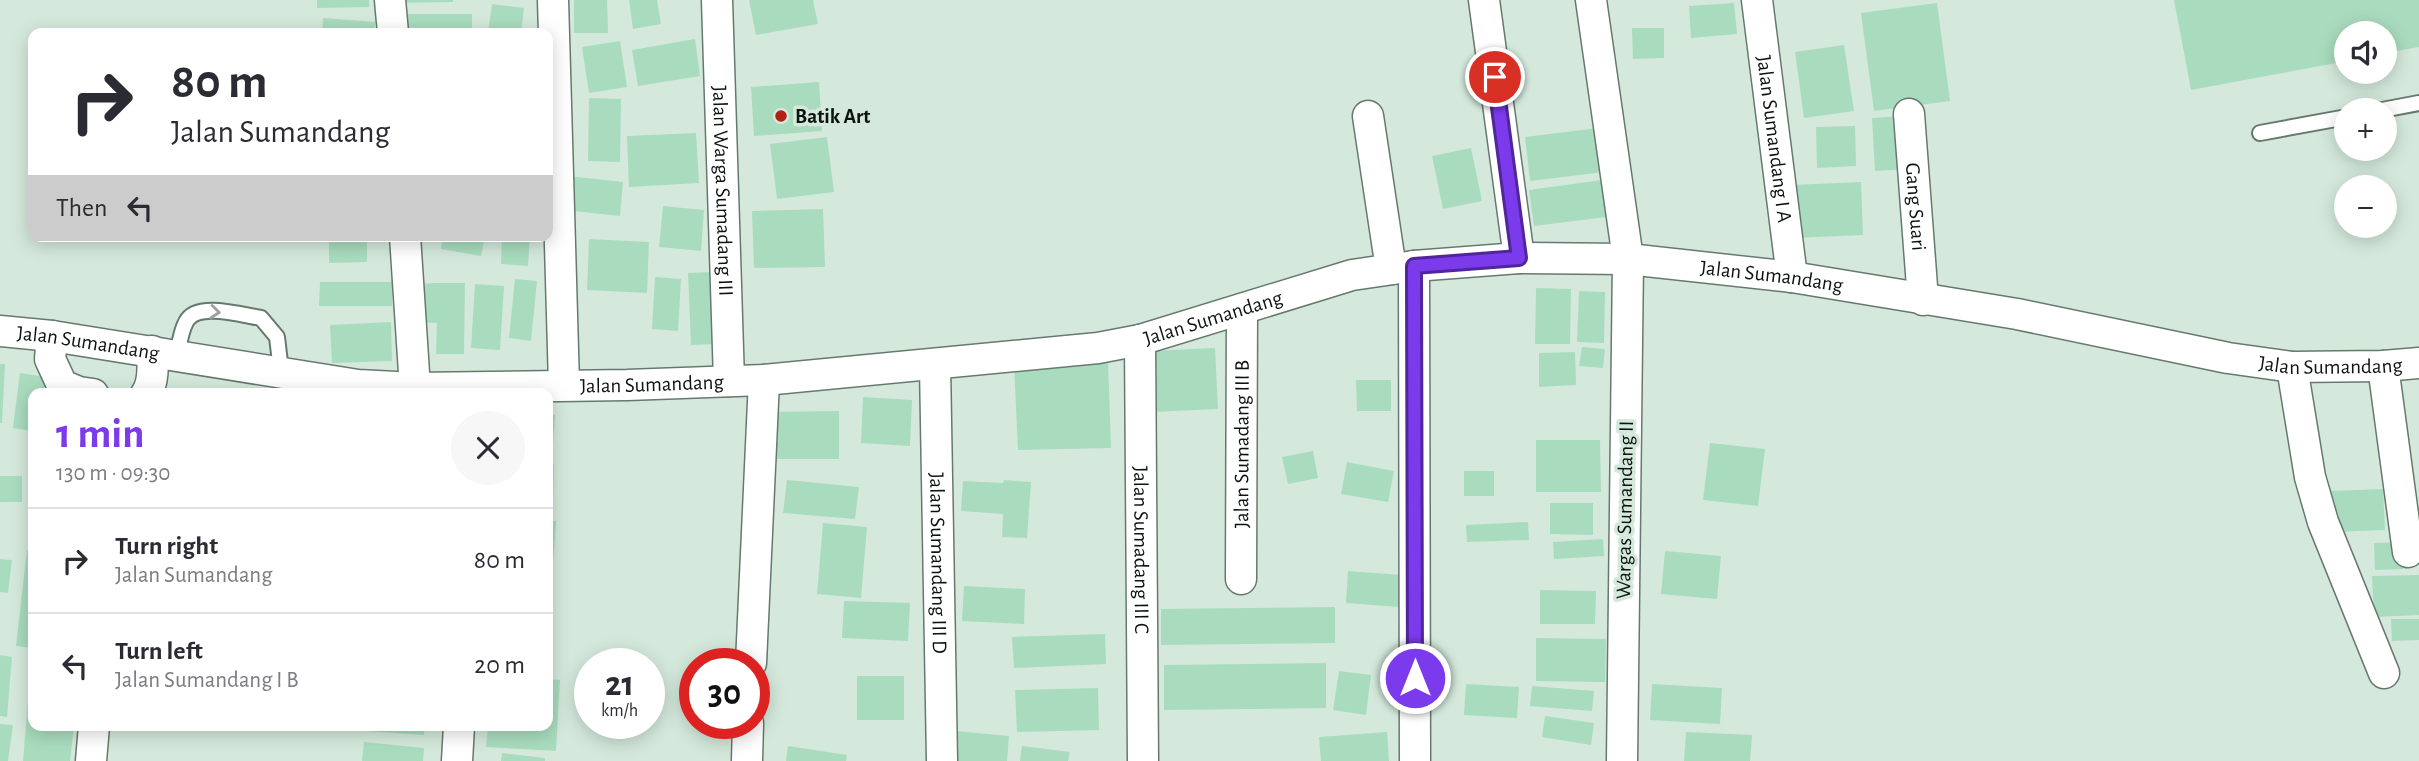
<!DOCTYPE html>
<html lang="en">
<head>
<meta charset="utf-8">
<style>
	body { margin:0; font-family:"Alegreya Sans",sans-serif; background:#f7f7f7; color:#2b2b33; height:100vh; display:flex; flex-direction:column; font-size:26px; white-space:nowrap }
	* { box-sizing:border-box; margin:0 }
	p { font-size:23px; color:#7c7c81 }
	.icon { flex:none; width:38px; height:38px; fill:none; stroke:currentColor; stroke-width:2; stroke-linecap:round; stroke-linejoin:round }
	.map { position:relative; flex:1; overflow:hidden }
	.panel { position:absolute; left:28px; top:388px; width:525px; height:343px; display:flex; flex-direction:column; background:#fff; border-radius:14px; box-shadow:0 4px 18px #0003 }
	.panel>* { flex:none }
	.banner { position:absolute; left:28px; top:28px; width:525px; height:214px; border-radius:14px; box-shadow:0 4px 18px #0003; background:#fff; color:#2b2b33; overflow:hidden }
	.controls { position:absolute; left:2334px; top:21px; display:grid; gap:14px }
	.controls a { display:grid; place-items:center; width:63px; height:63px; border-radius:50%; background:#fff; box-shadow:0 4px 18px #0003; font-size:35px }
	.speed { position:absolute; left:574px; top:648px; display:flex; gap:14px; font-size:35px; font-weight:700; text-align:center }
	.speed>* { display:grid; place-content:center; width:91px; height:91px; border-radius:50%; background:#fff; box-shadow:0 4px 18px #0003; line-height:1 }
	.speed small { font-size:18px; font-weight:400 }
	.speed .limit { border:10px solid #d22; background:#fff; color:#111 }
	.pin { position:absolute; display:grid; place-items:center; width:60px; height:60px; color:#fff; margin:-30px; border:4px solid #fff; border-radius:50%; box-shadow:0 2px 7px #0007 }
	.me { position:absolute; width:77px; margin:-38px; rotate:0deg; stroke-linejoin:round; filter:drop-shadow(0 0 5px #0008) }
	.turn { display:flex; align-items:center; gap:24px; height:147px; padding:0 28px; font-size:32px }
	.turn .icon { width:91px; height:91px; stroke-width:2.5 }
	.turn b { display:block; font-size:49px; line-height:60px }
	.then { display:flex; align-items:center; height:66px; padding:0 28px; background:#0003; gap:14px; font-size:26px }
	.round { display:grid; place-items:center; flex:none; width:74px; height:74px; border-radius:37px; background:#f7f7f7 }
	.head { display:flex; align-items:center; justify-content:space-between; height:119px; padding:0 28px }
	h1 { font-size:42px; font-weight:600; line-height:52px; color:#7c3aed }
	ul { padding:0; list-style:none }
	li { display:flex; align-items:center; gap:21px; height:105px; padding:0 28px; border-top:2px solid #e1e1e2 }
	li div { flex:1 }
	li b { display:block; font-size:26px }
	li em { font-style:normal }
	.map>svg:first-child { display:block }
</style>
</head>
<body>
<div class="map">
<svg width="2419" height="761" viewBox="0 0 2419 761">
	<rect width="100%" height="100%" fill="#d4e9dc"/>
	<!-- building -->
	<g fill="#a9dcbe">
		<path d="M317 0H369V7L317 8Z"/>
		<path d="M395 0H453V2L395 3Z"/>
		<path d="M574 0H607L608 33H574Z"/>
		<path d="M629 0H657L661 24 633 29Z"/>
		<path d="M749 0H813L818 24 756 35Z"/>
		<path d="M2174 0H2419V47L2385 53V33H2347V61L2191 90Z"/>
		<path d="M1734 3 1737 34 1691 38 1689 6Z"/>
		<path d="M1937 3 1950 101 1874 111 1861 13Z"/>
		<path d="M492 4 524 8 521 33H488Z"/>
		<rect x="398" y="14" width="74" height="19"/>
		<path d="M323 18 375 22 374 33H322Z"/>
		<path d="M1632 28H1664V58L1633 59Z"/>
		<path d="M695 39 700 76 638 86 632 50Z"/>
		<path d="M620 41 627 87 589 93 582 47Z"/>
		<path d="M1844 45 1854 111 1804 118 1795 52Z"/>
		<path d="M819 82 822 131 754 136 751 87Z"/>
		<path d="M589 98 621 99 620 162 588 161Z"/>
		<path d="M1904 116 1908 169 1875 171 1872 118Z"/>
		<path d="M1855 126 1856 166 1817 168 1816 127Z"/>
		<path d="M1606 127 1612 171 1530 181 1525 137Z"/>
		<path d="M696 133 699 183 629 187 627 136Z"/>
		<path d="M827 137 834 192 777 199 770 144Z"/>
		<path d="M1471 148 1482 201 1443 209 1432 156Z"/>
		<path d="M568 176 623 182 620 216 564 210Z"/>
		<path d="M1609 179 1614 216 1534 226 1529 190Z"/>
		<path d="M1861 182 1863 235 1793 238 1791 185Z"/>
		<path d="M663 206 704 210 701 251 659 247Z"/>
		<path d="M823 209 825 267 754 268 752 211Z"/>
		<path d="M329 236H367V262L329 263Z"/>
		<path d="M443 236H485L481 256 441 249Z"/>
		<path d="M502 236H530L528 266 501 264Z"/>
		<path d="M589 239 649 242 647 293 587 290Z"/>
		<path d="M713 272 716 344 691 345 688 273Z"/>
		<path d="M655 277 681 279 678 331 652 329Z"/>
		<path d="M515 279 537 281 531 341 509 338Z"/>
		<path d="M320 282H392V306H319Z"/>
		<path d="M437 283H465L464 354H436L437 323 414 322 415 284Z"/>
		<path d="M475 284 504 286 500 350 471 348Z"/>
		<path d="M1536 288 1571 289 1570 344H1535Z"/>
		<path d="M1579 291 1605 292 1604 343 1577 342Z"/>
		<path d="M391 322 392 361 332 363 330 325Z"/>
		<path d="M1582 347 1605 349 1603 368 1579 366Z"/>
		<path d="M1215 348 1218 409 1152 412 1149 351Z"/>
		<path d="M1575 352 1576 385 1539 387V353Z"/>
		<path d="M1108 359 1111 448 1018 450 1014 363Z"/>
		<path d="M0 364H5L2 423H0Z"/>
		<path d="M20 373 46 377 44 394H33V431L13 428Z"/>
		<path d="M1356 380H1391V411H1357Z"/>
		<path d="M863 397 912 400 910 446 861 443Z"/>
		<path d="M839 411V459H766V412Z"/>
		<path d="M548 415H555L552 459 548 458Z"/>
		<path d="M1536 440H1600L1601 492H1536Z"/>
		<path d="M1710 443 1765 449 1758 506 1703 500Z"/>
		<path d="M1313 451 1318 478 1288 484 1282 457Z"/>
		<path d="M1347 462 1394 471 1388 502 1341 494Z"/>
		<path d="M548 464H554L553 514H548Z"/>
		<rect x="1464" y="471" width="30" height="25"/>
		<rect x="0" y="476" width="22" height="26"/>
		<path d="M787 480 859 487 855 519 783 513Z"/>
		<path d="M1004 480 1031 482 1027 538 1002 537 1003 514 961 511 963 481 1003 483Z"/>
		<path d="M2383 489 2385 530 2332 532 2330 491Z"/>
		<path d="M1550 503H1593V535L1550 534Z"/>
		<path d="M548 520 556 521 552 580H548Z"/>
		<path d="M1528 522 1529 540 1467 542 1466 525Z"/>
		<path d="M823 523 867 527 861 598 817 594Z"/>
		<path d="M1603 539 1604 556 1554 559 1553 542Z"/>
		<path d="M2402 542 2403 569 2375 570 2374 543Z"/>
		<path d="M27 550 33 551V648L16 646Z"/>
		<path d="M1665 551 1721 556 1717 599 1661 594Z"/>
		<path d="M0 559 12 560 8 593 0 592Z"/>
		<path d="M1348 571 1401 575 1399 607 1346 603Z"/>
		<path d="M2419 575V615L2374 617 2372 576Z"/>
		<path d="M964 586 1025 589 1024 624 962 621Z"/>
		<path d="M1540 590 1596 591 1595 624H1540Z"/>
		<path d="M844 601 910 603 908 641 842 638Z"/>
		<path d="M548 605H552L550 638H548Z"/>
		<path d="M1335 607V643L1161 645V609Z"/>
		<path d="M2391 619H2419V640L2392 641Z"/>
		<path d="M1105 634 1106 664 1014 668 1012 637Z"/>
		<path d="M1536 638 1606 639 1605 682 1536 681Z"/>
		<path d="M0 655 12 657 7 717 0 716Z"/>
		<path d="M1326 663V708L1164 710V665Z"/>
		<path d="M31 664H33V726H74L70 761H23Z"/>
		<path d="M1339 671 1371 675 1366 715 1333 710Z"/>
		<rect x="857" y="676" width="47" height="44"/>
		<path d="M548 679 560 680 556 751 486 747 488 726H548Z"/>
		<path d="M1466 684 1519 687 1517 718 1464 715Z"/>
		<path d="M1652 684 1722 688 1720 724 1650 720Z"/>
		<path d="M1532 686 1594 691 1592 711 1530 706Z"/>
		<path d="M1098 688 1099 730 1017 732 1015 690Z"/>
		<path d="M1545 716 1594 723 1591 745 1542 737Z"/>
		<path d="M0 724 13 725 8 761H0Z"/>
		<path d="M367 726H425L424 735 366 731Z"/>
		<path d="M955 731 1009 736 1007 761H952Z"/>
		<path d="M1387 732 1389 761H1321L1319 737Z"/>
		<path d="M1686 732 1752 735 1750 761H1684Z"/>
		<path d="M364 742 424 748 423 761H362Z"/>
		<path d="M788 746 847 755 846 761H786Z"/>
		<path d="M1022 746 1070 752 1068 761H1020Z"/>
		<path d="M502 753 545 758V761H501Z"/>
	</g>
	<g fill="none" stroke-linecap="round" stroke-linejoin="round">
		<defs>
			<g id="lane">
				<path d="M2382 110 2419 103"/>
				<path d="M2260 133 2347 117"/>
				<path d="M177 355C179 345 181 331 186 322 196 301 242 315 261 318L277 337 281 371"/>
			</g>
			<g id="street">
				<path d="M390 0 393 33"/>
				<path d="M553 0 564 385"/>
				<path id="s1" d="M717 0 729 381"/>
				<path d="M1484 0 1519 258"/>
				<path d="M1591 0 1628 259 1622 761"/>
				<path id="s2" d="M1757 0 1792 277"/>
				<path id="s3" d="M1909 114 1923 300"/>
				<path d="M1368 116 1391 269"/>
				<path d="M405 236 415 388"/>
				<path d="M1414 266 1415 761"/>
				<path id="s4" d="M0 331 52 336 358 385 415 388 627 385 764 380 1098 348 1140 340 1352 275 1414 266 1519 258 1628 259 1792 277 2017 314 2228 358 2292 367 2383 366 2419 363"/>
				<path d="M52 336 50 359 62 385 79 392 93 394"/>
				<path id="s5" d="M1140 340 1143 761"/>
				<path id="s6" d="M935 365 942 761"/>
				<path d="M2383 366 2408 552"/>
				<path d="M2292 367 2310 477 2323 522 2384 673"/>
				<path d="M146 394C154 383 153 365 152 351"/>
				<path id="s7" d="M1241 579 1242 309"/>
				<path d="M751 663 764 380"/>
				<path d="M91 761 94 726"/>
				<path d="M457 761 459 726"/>
				<path d="M747 761 748 723"/>
			</g>
		</defs>
		<!-- lane casing -->
		<use href="#lane" stroke="#67796e" stroke-width="18"/>
		<!-- street casing -->
		<use href="#street" stroke="#67796e" stroke-width="33"/>
		<!-- lane -->
		<use href="#lane" stroke="#fff" stroke-width="14"/>
		<!-- street -->
		<use href="#street" stroke="#fff" stroke-width="30"/>
	</g>
	<!-- one-way arrows -->
	<defs><path id="oneway-chevron" d="M-2-3.5L2.5 0L-2 3.5" fill="none" stroke-width="1.6" stroke-linecap="round" stroke-linejoin="round" transform="scale(1.75)"/></defs>
	<use stroke="#9ea19f" href="#oneway-chevron" transform="translate(215 312) rotate(6)"/>
	<g fill="none" stroke-linecap="round" stroke-linejoin="round">
		<defs>
			<path id="route" d="M1415 678 1414 266 1519 258 1495 77"/>
		</defs>
		<!-- route casing -->
		<use href="#route" stroke="#51269a" stroke-width="18"/>
		<!-- route -->
		<use href="#route" stroke="#7c3aed" stroke-width="12"/>
	</g>
	<!-- markers -->
	<circle fill="#b02116" stroke="#d4e9dc" stroke-width="2.5" cx="781" cy="116" r="7"/>
	<g text-anchor="middle" dominant-baseline="central" stroke-width="7" stroke-linejoin="round" paint-order="stroke">
		<!-- poi labels -->
		<g font-size="21" font-weight="bold" fill="#0d1410" stroke="#d4e9dc" text-anchor="start">
			<text x="795" y="116">Batik Art</text>
		</g>
		<!-- street labels -->
		<g font-size="21" fill="#0d1410" stroke="#d4e9dc">
			<text stroke="none"><textPath href="#s2" startOffset="140">Jalan Sumandang I A</textPath></text>
			<text stroke="none"><textPath href="#s1" startOffset="191">Jalan Warga Sumadang III</textPath></text>
			<text stroke="none"><textPath href="#s3" startOffset="93">Gang Suari</textPath></text>
			<text stroke="none"><textPath href="#s4" startOffset="1790">Jalan Sumandang</textPath></text>
			<text stroke="none"><textPath href="#s4" startOffset="1223">Jalan Sumandang</textPath></text>
			<text stroke="none"><textPath href="#s4" startOffset="89">Jalan Sumandang</textPath></text>
			<text stroke="none"><textPath href="#s4" startOffset="2357">Jalan Sumandang</textPath></text>
			<text stroke="none"><textPath href="#s4" startOffset="656">Jalan Sumandang</textPath></text>
			<text stroke="none"><textPath href="#s7" startOffset="135">Jalan Sumadang III B</textPath></text>
			<text transform="translate(1625 510) rotate(-89)">Wargas Sumandang II</text>
			<text stroke="none"><textPath href="#s5" startOffset="210">Jalan Sumadang III C</textPath></text>
			<text stroke="none"><textPath href="#s6" startOffset="198">Jalan Sumandang III D</textPath></text>
		</g>
	</g>
</svg>
<div class="controls">
<a><svg class="icon" aria-label="sound" viewBox="0 0 24 24"><path d="M4 9h4l5-4v14l-5-4H4zM17 9q2 3 0 6"/></svg></a>
<a>+</a>
<a>−</a>
</div>
<div class="speed"><div>21<small>km/h</small></div><div class="limit">30</div></div>
<div class="pin" style="left:1495px;top:77px;background:#d93025"><svg class="icon" aria-label="arrive" viewBox="0 0 24 24"><path d="M6 21V4h12l-3 4 3 4H6"/></svg></div>
<svg class="me" style="left:1415px;top:678px" viewBox="-20 -20 40 40"><circle r="17" fill="#7c3aed" stroke="#fff" stroke-width="3"/><path d="M0-11L8 9 0 5-8 9z" fill="#fff"/></svg>
<div class="banner">
<div class="turn"><svg class="icon" aria-label="right" viewBox="0 0 24 24"><path d="M7 20v-9h11M14 6l5 5-5 5"/></svg><div><b>80 m</b>Jalan Sumandang</div></div>
<div class="then">Then<svg class="icon" aria-label="left" viewBox="0 0 24 24"><path d="M17 20v-9H6M10 6l-5 5 5 5"/></svg></div>
</div>
<section class="panel">
<div class="head"><div><h1>1 min</h1><p>130 m · 09:30</p></div><a class="round"><svg class="icon" aria-label="close" viewBox="0 0 24 24"><path d="M6 6l12 12M18 6L6 18"/></svg></a></div>
<ul>
<li><svg class="icon" aria-label="right" viewBox="0 0 24 24"><path d="M7 20v-9h11M14 6l5 5-5 5"/></svg><div><b>Turn right</b><p>Jalan Sumandang</p></div><em>80 m</em></li>
<li><svg class="icon" aria-label="left" viewBox="0 0 24 24"><path d="M17 20v-9H6M10 6l-5 5 5 5"/></svg><div><b>Turn left</b><p>Jalan Sumandang I B</p></div><em>20 m</em></li>
</ul>
</section>
</div>
</body>
</html>
